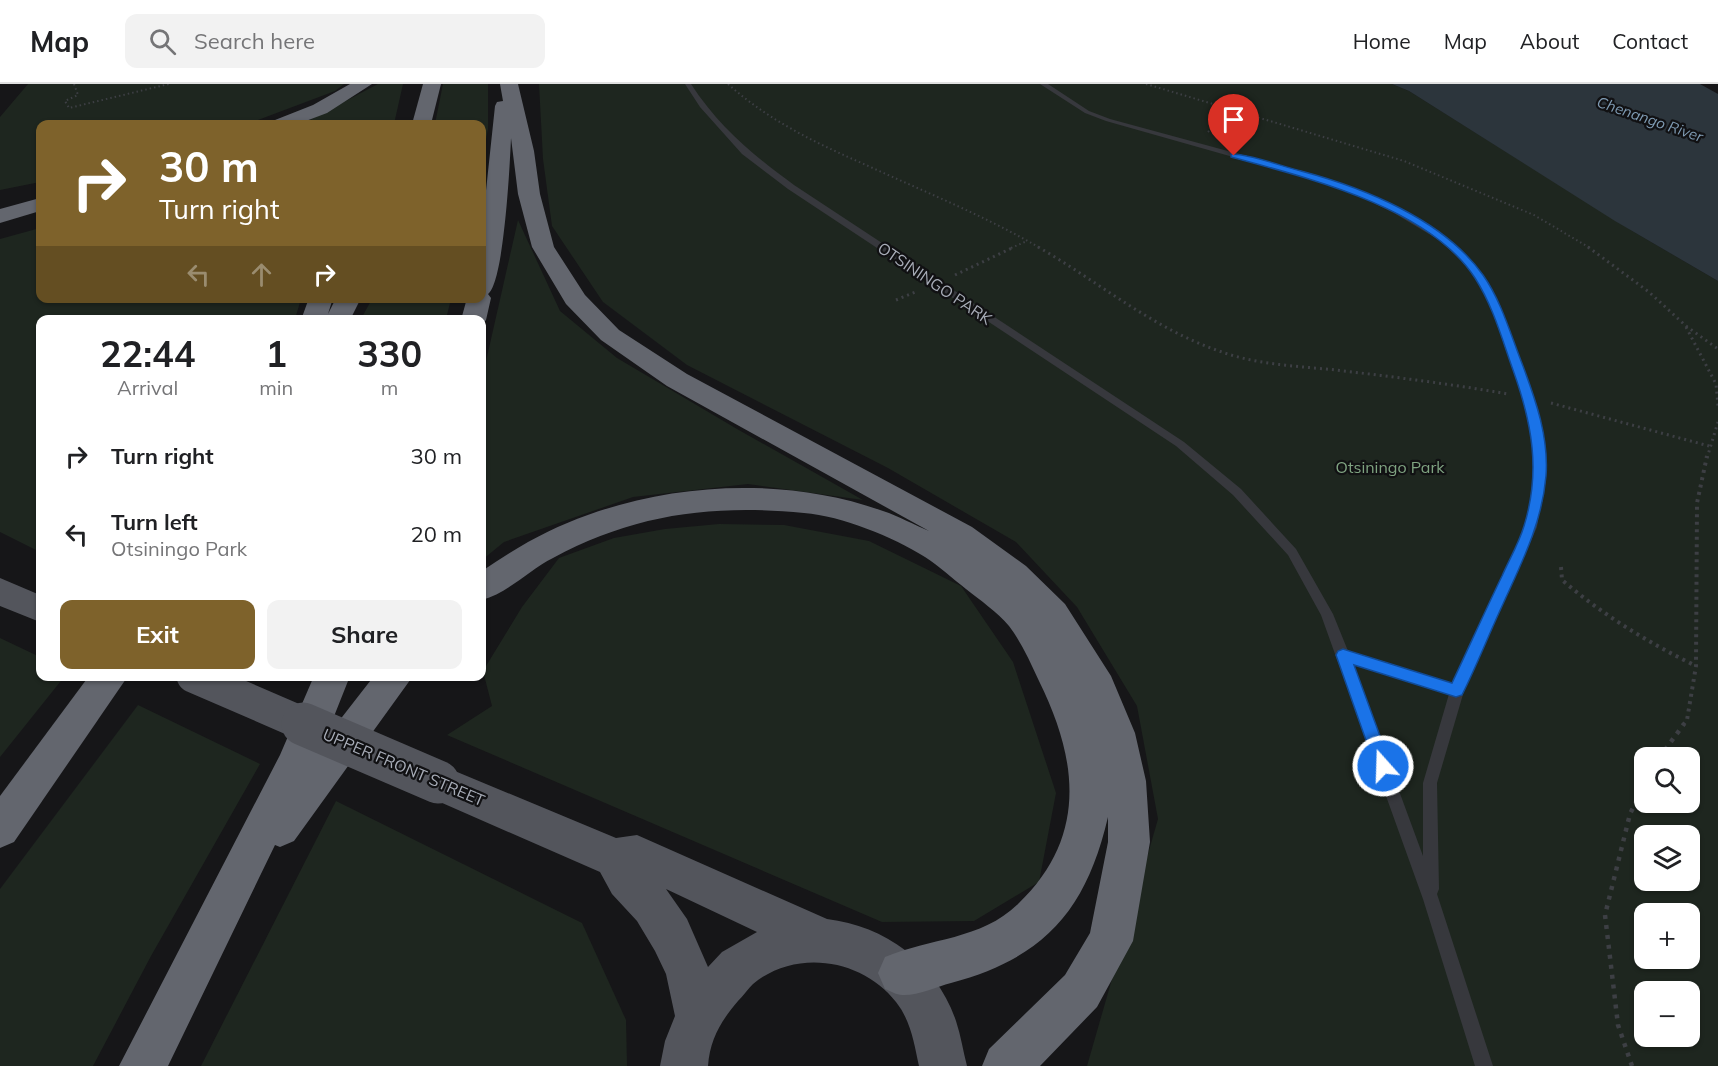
<!DOCTYPE html>
<html lang="en">
<head>
<meta charset="utf-8">
<style>
	body { margin:0; font-family:Mulish,sans-serif; background:#f2f2f2; color:#202124; height:100vh; display:flex; flex-direction:column; font-size:22px; white-space:nowrap }
	* { box-sizing:border-box; margin:0 }
	p { font-size:20px; color:#757577 }
	.icon { flex:none; width:33px; height:33px; fill:none; stroke:currentColor; stroke-width:2; stroke-linecap:round; stroke-linejoin:round }
	.map { position:relative; flex:1; overflow:hidden }
	.panel { position:absolute; left:36px; top:231px; width:450px; height:366px; display:flex; flex-direction:column; background:#fff; border-radius:12px; box-shadow:0 2px 4px #0004 }
	.panel>* { flex:none }
	.guide { position:absolute; left:36px; top:36px; width:450px; height:183px; border-radius:12px; box-shadow:0 2px 4px #0004; background:#7e622b; color:#fff; overflow:hidden }
	.controls { position:absolute; left:1634px; top:663px; display:grid; gap:12px }
	.controls a { display:grid; place-items:center; width:66px; height:66px; border-radius:12px; background:#fff; box-shadow:0 2px 4px #0004; font-size:30px }
	.pin { position:absolute; display:grid; place-items:center; width:51px; height:51px; color:#fff; margin:-62px -26px; border-radius:50% 50% 50% 0; rotate:-45deg; box-shadow:0 0 6px #0007 }
	.pin .icon { rotate:45deg }
	.me { position:absolute; width:66px; margin:-33px; rotate:340deg; stroke-linejoin:round; filter:drop-shadow(0 0 4px #0008) }
	.turn { display:flex; align-items:center; gap:21px; height:126px; padding:0 24px; font-size:27px }
	.turn .icon { width:78px; height:78px; stroke-width:2.5 }
	.turn b { display:block; font-size:42px; line-height:51px }
	.lanes { display:flex; align-items:center; height:57px; padding:0 24px; background:#0003; justify-content:center; gap:30px; direction:ltr }
	.lanes .off { opacity:.35 }
	.eta { display:flex; justify-content:space-evenly; align-items:center; height:102px; text-align:center }
	.eta b { font-size:36px; font-weight:700; line-height:42px }
	.action { display:flex; gap:12px; margin-top:auto; padding:12px 24px }
	.action a { flex:1; height:69px; border-radius:12px; background:#7e622b; color:#fff; font-size:24px; font-weight:700; line-height:69px; text-align:center }
	.action a+a { background:#f2f2f2; color:#202124 }
	ul { padding:0; list-style:none }
	li { display:flex; align-items:center; gap:18px; height:78px; padding:0 24px }
	li div { flex:1 }
	li b { display:block; font-size:22px }
	li em { font-style:normal }
	header { display:flex; align-items:center; gap:36px; box-sizing:border-box; height:84px; padding:0 30px; background:#fff; border-bottom:2px solid #e0e0e0 }
	header strong { font-size:28px }
	nav { display:flex; gap:33px; margin-inline-start:auto; font-size:21px }
	.search { width:420px; height:54px; background:#f2f2f2; display:flex; align-items:center; gap:15px; box-sizing:border-box; padding:0 21px; border-radius:12px; color:#757577; font-size:22px }
	.map>svg:first-child { display:block }
</style>
</head>
<body>
<header>
<strong>Map</strong>
<div class="search"><svg class="icon" aria-label="search" viewBox="0 0 24 24"><circle cx="10" cy="10" r="6"/><path d="M15 15l6 6"/></svg>Search here</div>
<nav><a>Home</a><a>Map</a><a>About</a><a>Contact</a></nav>
</header>
<div class="map">
<svg width="1718" height="982" viewBox="0 0 1718 982">
	<rect width="100%" height="100%" fill="#161618"/>
	<!-- green -->
	<g fill="#1e261f" fill-rule="evenodd">
		<path d="M28 0H344L335 7 247 40H40V98L0 106V33Z"/>
		<path d="M378 0H403L394 40H302Z"/>
		<path d="M443 0H488V45L482 76V40H435Z"/>
		<path d="M539 0H1392L1409 7 1634 148 1718 197V982H1087L1158 735 1137 622 1077 523 1016 458 888 384 687 281 603 218 552 142 543 75ZM1644 674H1689V718H1644ZM1644 752H1689V796H1644ZM1644 830H1689V874H1644ZM1644 908H1689V952H1644Z"/>
		<path d="M518 136 560 227 617 274 737 345 863 416 748 400 633 413 504 458 482 476V295Z"/>
		<path d="M40 144V214L301 215 295 235 40 236V468L0 448V155Z"/>
		<path d="M372 215V214L451 215 446 235H361Z"/>
		<path d="M719 440 784 441 869 457 961 502 1013 578 1056 709 1039 798 974 837 882 838 447 651 492 622 483 587 522 523 559 474 614 454 665 445Z"/>
		<path d="M0 554 40 573V592L64 593 0 673Z"/>
		<path d="M138 621 260 680 151 872 93 982H0V805Z"/>
		<path d="M336 717 582 839 626 936 627 982H201Z"/>
	</g>
	<!-- water -->
	<path fill="#2c353c" d="M1392 0H1700L1718 10V197L1615 137 1409 7Z"/>
	<g fill="none" stroke-linecap="round" stroke-linejoin="round">
		<!-- path-far3 -->
		<g stroke="#3d3f44" stroke-width="2" stroke-dasharray="1.5 3" stroke-linecap="butt">
			<path d="M74 0 78 11 65 17 69 24 169 0"/>
			<path d="M728 0C769 37 816 59 866 81 925 108 985 132 1040 164"/>
			<path d="M1146 0 1404 77 1534 131 1590 164"/>
			<path d="M1208 48 1230 25"/>
			<path d="M1011 164 1027 157"/>
		</g>
		<!-- path-far2 -->
		<g stroke="#3d3f44" stroke-width="3" stroke-dasharray="2 4" stroke-linecap="butt">
			<path d="M1038 163C1099 198 1152 244 1219 267 1257 281 1297 282 1336 286 1394 293 1451 300 1508 310"/>
			<path d="M1588 163 1649 208 1686 242 1718 265"/>
			<path d="M955 191 1014 163"/>
			<path d="M896 216 918 207"/>
			<path d="M1686 243 1716 300 1718 322"/>
			<path d="M1551 319 1709 362"/>
			<path d="M1707 374 1718 338"/>
		</g>
		<!-- path-far1 -->
		<g stroke="#3d3f44" stroke-width="4" stroke-dasharray="3 4.5" stroke-linecap="butt">
			<path d="M1561 483 1562 496C1603 531 1647 558 1696 582"/>
			<path d="M1683 641 1687 636 1696 582 1697 419 1707 372"/>
		</g>
		<!-- path -->
		<g stroke="#3d3f44" stroke-width="4.5" stroke-dasharray="4 6" stroke-linecap="butt">
			<path d="M1659 674 1684 640"/>
			<path d="M1632 982 1618 941 1605 831 1630 730 1644 702"/>
		</g>
		<!-- lane -->
		<path fill="#37383d" fill-rule="evenodd" d="M685 0H691C719 43 753 71 794 101L1184 358 1241 405 1296 465 1333 530 1348 567 1453 600 1525 443 1535 392 1534 365 1528 324 1490 221 1476 194 1465 180 1439 156 1394 129 1363 114 1318 97 1106 37 1085 29 1040 0H1048L1089 27 1110 35 1324 93 1369 110 1400 125 1445 152 1471 176 1483 191 1500 221 1538 324 1544 365 1545 392 1537 443 1464 607 1437 699 1439 805 1437 810 1493 982H1475L1423 815 1321 531 1288 471 1233 411 1176 362 788 105 742 70 700 23ZM1352 579 1449 610 1423 699V772Z"/>
		<!-- primary -->
		<g fill="#53555c" fill-rule="evenodd">
			<path d="M0 494 40 511V538L0 522Z"/>
			<path d="M438 680 616 754 637 751 827 835C886 842 937 880 956 937 961 952 963 967 967 982H919C914 959 911 937 896 918 863 875 796 864 753 900 748 905 743 912 738 917 721 937 710 955 708 982H660L665 957 675 932 666 890 655 867 637 837 612 810 600 788 424 711 418 698 424 685ZM666 805 757 848 722 868 708 883 687 835Z"/>
		</g>
		<!-- highway -->
		<g fill="#63666e" fill-rule="evenodd">
			<path d="M350 0H372L327 29 298 40H272L275 36 313 21Z"/>
			<path d="M423 0H441L431 40H412Z"/>
			<path d="M500 0H518L534 67 540 110 554 163 585 211 619 246 687 290 972 443 1026 482 1065 520 1111 592 1135 649 1146 697 1150 758 1133 857 1097 923 1040 982H982L989 965 1065 891 1090 849 1108 758V733C1086 827 1044 874 951 899 936 903 917 912 902 911 897 911 890 907 885 905L878 889 885 873C930 854 981 856 1018 820 1088 753 1078 676 1039 597 1030 578 1022 559 1009 542 997 528 980 516 966 505 952 494 939 482 925 473 893 453 842 432 804 429 713 420 634 430 553 474 529 486 508 509 482 516V487C497 477 512 467 528 458 633 400 770 387 883 427 899 432 914 441 929 447L667 302 601 256 566 220 532 163 518 110 511 54C510 79 504 199 488 210L491 214 486 236 482 241V236H461L467 214H482V144L495 22 497 18 503 17Z"/>
			<path d="M40 114V127L0 139V125Z"/>
			<path d="M309 214H333L328 230 336 214H361L350 236H301Z"/>
			<path d="M89 592H128L14 758 0 764V712Z"/>
			<path d="M314 592H350L325 655 374 592H413L294 757 280 763 275 761 168 982H119L280 671Z"/>
		</g>
		<!-- primary-bridge-far1 -->
		<path stroke="#53555c" stroke-width="33" d="M193 592 306 641"/>
		<!-- primary-bridge -->
		<path stroke="#53555c" stroke-width="43" d="M303 640 438 698"/>
	</g>
	<!-- route -->
	<path fill="#1a73e8" stroke="#114b97" stroke-width="1.5" d="M1231 70C1247 69 1284 83 1301 87 1365 104 1444 136 1483 191 1502 218 1511 252 1523 282 1536 317 1549 354 1546 392 1542 439 1522 478 1503 520 1489 550 1477 581 1462 611L1456 613 1354 581 1391 682 1389 687 1383 689 1377 687 1375 682 1336 571 1338 567 1343 565 1452 599C1469 563 1485 527 1502 492 1509 476 1519 459 1524 442 1541 387 1532 339 1513 286 1502 255 1493 222 1475 194 1429 123 1308 94 1231 73Z"/>
	<g text-anchor="middle" dominant-baseline="central" stroke-width="4.5" stroke-linejoin="round" paint-order="stroke">
		<!-- far-water labels -->
		<g font-size="15" font-style="italic" fill="#7f9bb3" stroke="#111113">
			<text transform="translate(1650 35) rotate(19)">Chenango River</text>
		</g>
		<!-- street labels -->
		<g font-size="16" fill="#a8adb8" stroke="#111113">
			<text transform="translate(935 199) rotate(34)">OTSININGO PARK</text>
			<text transform="translate(404 683) rotate(23)">UPPER FRONT STREET</text>
		</g>
		<!-- park labels -->
		<g font-size="16" fill="#7fa381" stroke="#111113">
			<text x="1390" y="383">Otsiningo Park</text>
		</g>
	</g>
</svg>
<div class="controls">
<a><svg class="icon" aria-label="search" viewBox="0 0 24 24"><circle cx="10" cy="10" r="6"/><path d="M15 15l6 6"/></svg></a>
<a><svg class="icon" aria-label="layers" viewBox="0 0 24 24"><path d="M12 4l9 5-9 5-9-5zM3 14l9 5 9-5"/></svg></a>
<a>+</a>
<a>−</a>
</div>
<div class="pin" style="left:1234px;top:72px;background:#d93025"><svg class="icon" aria-label="arrive" viewBox="0 0 24 24"><path d="M6 21V4h12l-3 4 3 4H6"/></svg></div>
<svg class="me" style="left:1383px;top:682px" viewBox="-20 -20 40 40"><circle r="17" fill="#1a73e8" stroke="#fff" stroke-width="3"/><path d="M0-11L8 9 0 5-8 9z" fill="#fff"/></svg>
<div class="guide">
<div class="turn"><svg class="icon" aria-label="right" viewBox="0 0 24 24"><path d="M7 20v-9h11M14 6l5 5-5 5"/></svg><div><b>30 m</b>Turn right</div></div>
<div class="lanes"><svg class="icon off" aria-label="left" viewBox="0 0 24 24"><path d="M17 20v-9H6M10 6l-5 5 5 5"/></svg><svg class="icon off" aria-label="ahead" viewBox="0 0 24 24"><path d="M12 20V5M6 11l6-6 6 6"/></svg><svg class="icon" aria-label="right" viewBox="0 0 24 24"><path d="M7 20v-9h11M14 6l5 5-5 5"/></svg></div>
</div>
<section class="panel">
<div class="eta">
<div><b>22:44</b><p>Arrival</p></div>
<div><b>1</b><p>min</p></div>
<div><b>330</b><p>m</p></div>
</div>
<ul>
<li><svg class="icon" aria-label="right" viewBox="0 0 24 24"><path d="M7 20v-9h11M14 6l5 5-5 5"/></svg><div><b>Turn right</b></div><em>30 m</em></li>
<li><svg class="icon" aria-label="left" viewBox="0 0 24 24"><path d="M17 20v-9H6M10 6l-5 5 5 5"/></svg><div><b>Turn left</b><p>Otsiningo Park</p></div><em>20 m</em></li>
</ul>
<div class="action"><a>Exit</a><a>Share</a></div>
</section>
</div>
</body>
</html>
